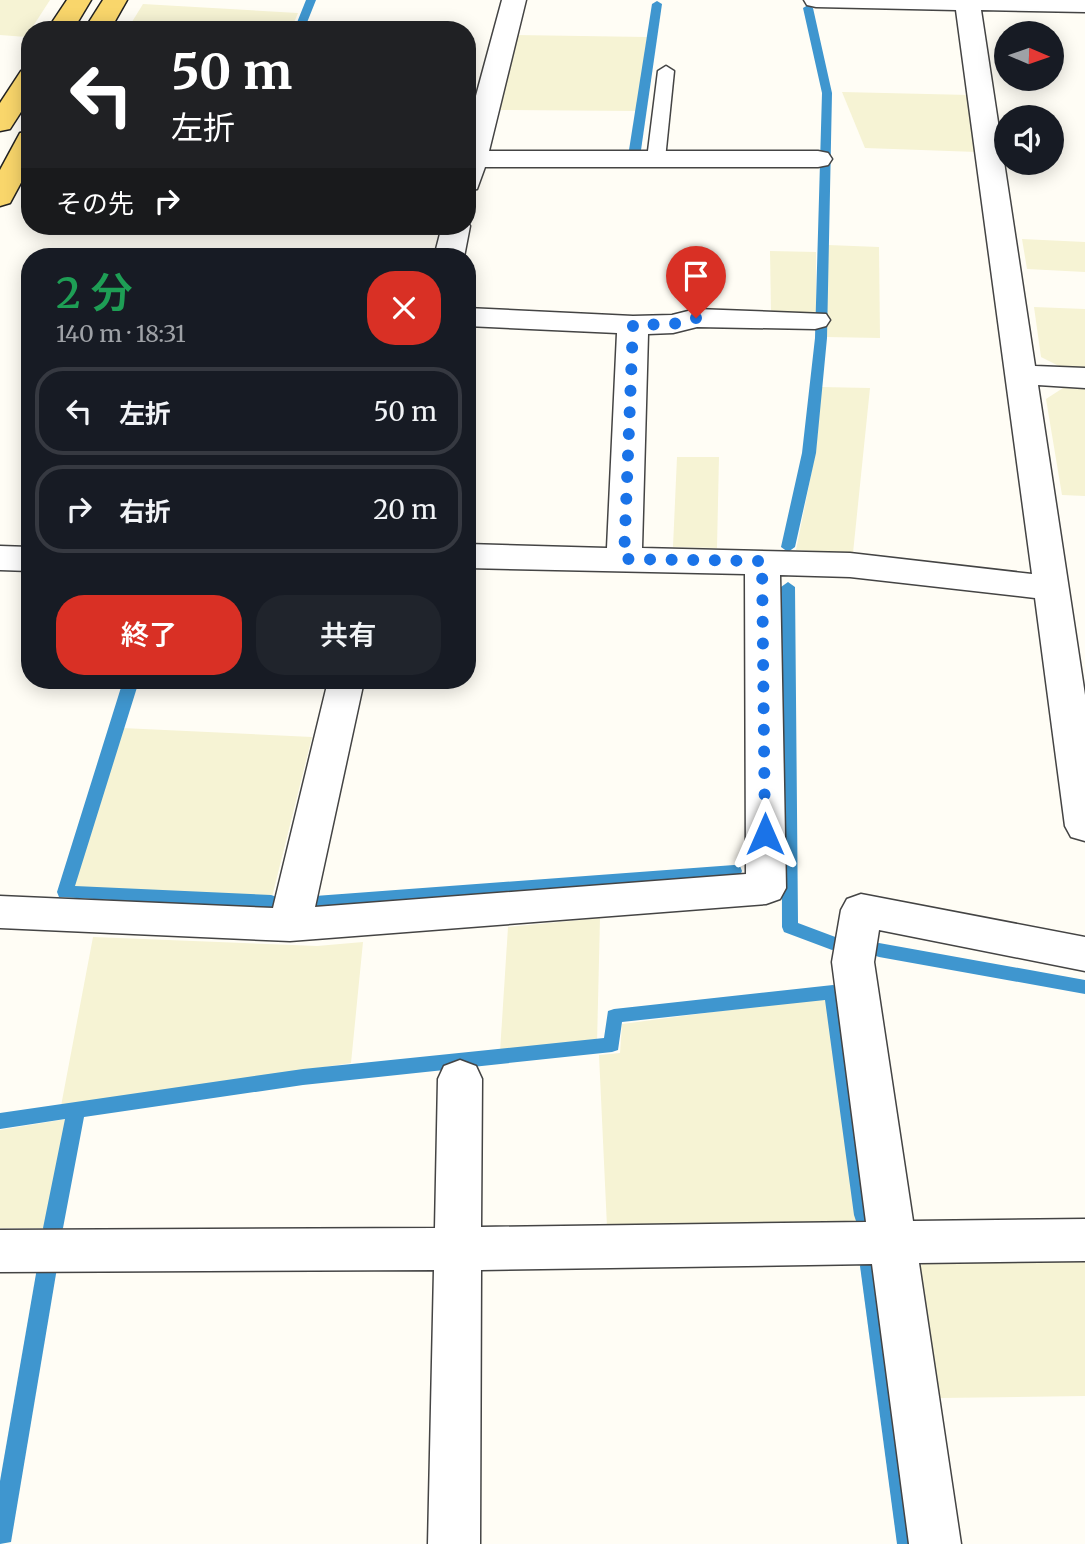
<!DOCTYPE html>
<html lang="ja">
<head>
<meta charset="utf-8">
<style>
	body { margin:0; font-family:Merriweather,"Noto Sans JP",serif; background:#20242c; color:#f1f3f6; height:100vh; display:flex; flex-direction:column; font-size:26px; white-space:nowrap }
	* { box-sizing:border-box; margin:0 }
	p { font-size:23px; color:#9ea1a6 }
	.icon { flex:none; width:38px; height:38px; fill:none; stroke:currentColor; stroke-width:2; stroke-linecap:round; stroke-linejoin:round }
	.map { position:relative; flex:1; overflow:hidden }
	.side { position:absolute; left:21px; top:248px; width:455px; height:441px; display:flex; flex-direction:column; background:#171b24; border-radius:28px; box-shadow:0 4px 18px #0003 }
	.side>* { flex:none }
	.banner { position:absolute; left:21px; top:21px; width:455px; height:214px; border-radius:28px; box-shadow:0 4px 18px #0003; background:#202124; color:#fff; overflow:hidden }
	.needle { width:46px; rotate:92deg }
	.buttons { position:absolute; left:994px; top:21px; display:grid; gap:14px }
	.buttons a { display:grid; place-items:center; width:70px; height:70px; border-radius:50%; background:#171b24; box-shadow:0 4px 18px #0003; font-size:35px }
	.pin { position:absolute; display:grid; place-items:center; width:60px; height:60px; color:#fff; margin:-72px -30px; border-radius:50% 50% 50% 0; rotate:-45deg; box-shadow:0 0 7px #0007 }
	.pin .icon { rotate:45deg }
	.me { position:absolute; width:77px; margin:-38px; rotate:0deg; stroke-linejoin:round; filter:drop-shadow(0 0 5px #0008) }
	.turn { display:flex; align-items:center; gap:24px; height:147px; padding:0 35px; font-size:32px }
	.turn .icon { width:91px; height:91px; stroke-width:2.5 }
	.turn b { display:block; font-size:49px; line-height:60px }
	.then { display:flex; align-items:center; height:66px; padding:0 35px; background:#0003; gap:14px; font-size:26px }
	.round { display:grid; place-items:center; flex:none; width:74px; height:74px; border-radius:28px; background:#20242c }
	.overview { display:flex; align-items:center; justify-content:space-between; height:119px; padding:0 35px }
	h1 { font-size:42px; font-weight:600; line-height:52px; color:#1e9e55 }
	.action { display:flex; gap:14px; margin-top:auto; padding:14px 35px }
	.action a { flex:1; height:80px; border-radius:28px; background:#d93025; color:#fff; font-size:28px; font-weight:600; line-height:80px; text-align:center }
	.action a+a { background:#20242c; color:#f1f3f6 }
	ul { padding:0; list-style:none }
	li { display:flex; align-items:center; gap:21px; height:88px; margin:0 14px 10px; padding:0 21px; border:4px solid #363941; border-radius:28px }
	li div { flex:1 }
	li b { display:block; font-size:26px }
	li em { font-style:normal }
	.map>svg:first-child { display:block }
</style>
</head>
<body>
<div class="map">
<svg width="1085" height="1544" viewBox="0 0 1085 1544">
	<rect width="100%" height="100%" fill="#fffdf5"/>
	<!-- farmland -->
	<g fill="#f6f3d4">
		<path d="M0 0H50L26 37 0 35Z"/>
		<path d="M143 4 230 9 298 13 291 30H127Z"/>
		<path d="M516 35 647 37 637 111 497 110Z"/>
		<path d="M842 92 970 95 977 152 865 148Z"/>
		<path d="M1022 239 1085 242V272L1027 269Z"/>
		<path d="M828 245 879 247 880 338 826 337Z"/>
		<path d="M770 251 816 252V315L771 313Z"/>
		<path d="M1034 307 1085 309V368L1061 367 1041 357Z"/>
		<path d="M821 387 870 388 853 553 796 550 816 450Z"/>
		<path d="M1063 388 1085 389V496L1062 495 1046 399Z"/>
		<path d="M677 457H719L717 548 673 547Z"/>
		<path d="M122 728 312 737 272 897 73 888Z"/>
		<path d="M600 918 597 1044 500 1052 508 927Z"/>
		<path d="M93 937 317 946 363 942 351 1063 61 1106Z"/>
		<path d="M826 997 859 1224 607 1227 599 1055 620 1053 622 1024Z"/>
		<path d="M66 1119 45 1228H0V1130Z"/>
		<path d="M930 1258H1085V1396L940 1398 920 1266Z"/>
	</g>
	<g fill="none" stroke-linecap="round" stroke-linejoin="round">
		<!-- stream -->
		<g fill="#3f96cf" fill-rule="evenodd">
			<path d="M306 0H316L304 30H294Z"/>
			<path d="M657 1 662 4 641 150 635 153 629 150 652 4Z"/>
			<path d="M808 5 813 8 832 93 827 338 816 453 795 547 788 552 781 547 802 453 815 338 822 93 803 8Z"/>
			<path d="M788 582 795 587 798 923 838 938 840 943 838 948 832 950 784 932 782 927 781 587Z"/>
			<path d="M123 681H139L75 886 271 895 277 897 279 902 277 907 271 909 59 897 57 892Z"/>
			<path d="M734 865 740 866 742 871 740 876 734 877 315 910 309 908 307 903 309 898 315 896Z"/>
			<path d="M879 943 1085 980V994L879 957 873 955 870 950 873 945Z"/>
			<path d="M833 985 839 987 842 992 872 1215 870 1221 863 1223 856 1221 854 1215 825 1000 622 1022 618 1050 612 1052 303 1085 84 1117 63 1228 60 1234 53 1237 46 1234 43 1228 65 1119 0 1129V1113L303 1069 604 1038 608 1011 614 1009Z"/>
			<path d="M870 1257 877 1260 880 1266 919 1544H897L860 1266 863 1260Z"/>
			<path d="M47 1259 54 1262 57 1268 11 1542 0 1544V1481L37 1268 40 1262Z"/>
		</g>
		<defs>
			<path id="lane" d="M666 66 674 71 665 159 656 164 647 159 658 71Z"/>
			<g id="street">
				<path d="M502 0H526L489 151H818L828 153 832 159 828 165 818 167H485L477 189 467 191V129Z"/>
				<path d="M804 0H1085V12L981 10 1035 366 1085 368V388L1038 385 1085 695V841L1071 837 1065 826 1035 598 850 577 780 575 786 888 780 899 766 904 290 941 0 928V896L273 908 328 681H364L315 907 746 874 745 574 467 568V544L607 548 617 333 467 326V308L633 316 672 315 696 309 826 314 830 320 826 326 815 329 697 327 673 333 648 334 642 548 850 553 1032 574 956 10 816 7 807 5Z"/>
				<path d="M467 221 470 226 464 257H434L442 226H467Z"/>
				<path d="M0 546 30 547V571L0 570Z"/>
				<path d="M861 894 1085 937V971L879 930 874 962 913 1221 1085 1219V1261L919 1263 961 1544H909L872 1264 481 1270 480 1544H428L434 1270 0 1272V1230L435 1228 438 1079 444 1066 460 1060 476 1066 482 1079 481 1227 866 1222 832 962 841 910 847 899Z"/>
			</g>
			<g id="primary">
				<path d="M67 0H91L73 30H47Z"/>
				<path d="M103 0H127L110 30H84Z"/>
				<path d="M30 69V98L10 129 0 131V103L21 71Z"/>
				<path d="M30 131V166L10 203 0 206V170L20 133Z"/>
			</g>
		</defs>
		<!-- lane casing -->
		<use href="#lane" stroke="#444" stroke-width="3"/>
		<!-- street casing -->
		<use href="#street" stroke="#444" stroke-width="3"/>
		<!-- primary casing -->
		<use href="#primary" stroke="#222" stroke-width="3"/>
		<!-- lane -->
		<use href="#lane" fill="#fff" fill-rule="evenodd"/>
		<!-- street -->
		<use href="#street" fill="#fff" fill-rule="evenodd"/>
		<!-- primary -->
		<use href="#primary" fill="#f9d66b" fill-rule="evenodd"/>
	</g>
	<g fill="none" stroke-linecap="round" stroke-linejoin="round">
		<!-- route -->
		<path stroke="#1a73e8" stroke-width="12" stroke-dasharray="0 21.6" d="M696 318 673 324 633 325 624 559 762 561 765 834"/>
	</g>
</svg>
<div class="buttons">
<a><svg class="needle" viewBox="-14 -14 28 28"><path d="M0-13l5 13h-10z" fill="#e53935"/><path d="M0 13l5-13h-10z" fill="#9ea1a6"/></svg></a>
<a><svg class="icon" aria-label="sound" viewBox="0 0 24 24"><path d="M4 9h4l5-4v14l-5-4H4zM17 9q2 3 0 6"/></svg></a>
</div>
<div class="pin" style="left:696px;top:318px;background:#d93025"><svg class="icon" aria-label="arrive" viewBox="0 0 24 24"><path d="M6 21V4h12l-3 4 3 4H6"/></svg></div>
<svg class="me" style="left:765px;top:834px" viewBox="-20 -20 40 40"><path d="M0-17L14 15 0 8-14 15z" fill="#1a73e8" stroke="#fff" stroke-width="4"/></svg>
<div class="banner">
<div class="turn"><svg class="icon" aria-label="left" viewBox="0 0 24 24"><path d="M17 20v-9H6M10 6l-5 5 5 5"/></svg><div><b>50 m</b>左折</div></div>
<div class="then">その先<svg class="icon" aria-label="right" viewBox="0 0 24 24"><path d="M7 20v-9h11M14 6l5 5-5 5"/></svg></div>
</div>
<section class="side">
<div class="overview"><div><h1>2 分</h1><p>140 m · 18:31</p></div><a class="round" style="background:#d93025;color:#fff"><svg class="icon" aria-label="close" viewBox="0 0 24 24"><path d="M6 6l12 12M18 6L6 18"/></svg></a></div>
<ul>
<li><svg class="icon" aria-label="left" viewBox="0 0 24 24"><path d="M17 20v-9H6M10 6l-5 5 5 5"/></svg><div><b>左折</b></div><em>50 m</em></li>
<li><svg class="icon" aria-label="right" viewBox="0 0 24 24"><path d="M7 20v-9h11M14 6l5 5-5 5"/></svg><div><b>右折</b></div><em>20 m</em></li>
</ul>
<div class="action"><a>終了</a><a>共有</a></div>
</section>
</div>
</body>
</html>
